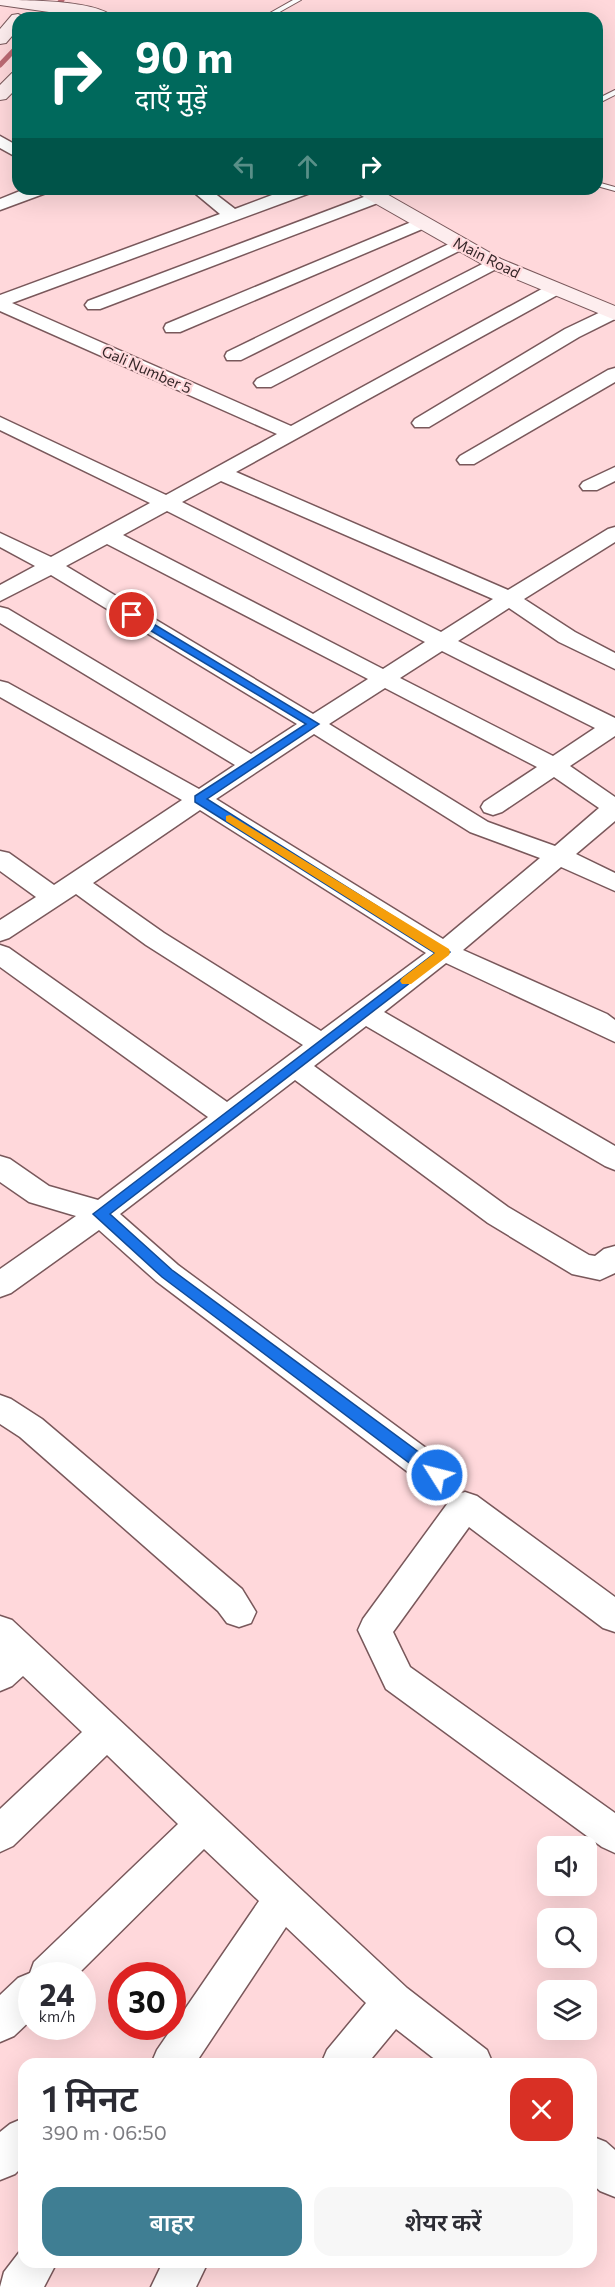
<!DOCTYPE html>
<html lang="hi">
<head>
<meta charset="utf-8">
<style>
	body { margin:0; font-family:Commissioner,"Noto Sans Devanagari",sans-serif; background:#f7f7f7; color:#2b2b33; height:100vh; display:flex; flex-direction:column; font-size:22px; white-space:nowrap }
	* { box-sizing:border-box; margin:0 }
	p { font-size:20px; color:#7c7c81 }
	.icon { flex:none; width:33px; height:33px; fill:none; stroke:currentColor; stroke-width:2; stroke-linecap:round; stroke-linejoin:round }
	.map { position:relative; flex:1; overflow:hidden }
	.side { position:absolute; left:18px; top:2058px; width:579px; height:210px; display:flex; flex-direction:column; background:#fff; border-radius:18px; box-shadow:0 6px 24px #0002 }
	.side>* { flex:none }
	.hud { position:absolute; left:12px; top:12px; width:591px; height:183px; border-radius:18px; box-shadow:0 6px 24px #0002; background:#00695c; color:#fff; overflow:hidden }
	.controls { position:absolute; left:537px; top:1836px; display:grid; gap:12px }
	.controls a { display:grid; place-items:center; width:60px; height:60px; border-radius:12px; background:#fff; box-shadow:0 6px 24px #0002; font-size:30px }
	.speed { position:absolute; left:18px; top:1962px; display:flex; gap:12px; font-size:30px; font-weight:700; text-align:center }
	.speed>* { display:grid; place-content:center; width:78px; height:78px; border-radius:50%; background:#fff; box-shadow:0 6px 24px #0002; line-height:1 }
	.speed small { font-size:15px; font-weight:400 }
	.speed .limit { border:9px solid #d22; background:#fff; color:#111 }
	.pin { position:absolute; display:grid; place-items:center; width:51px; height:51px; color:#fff; margin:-26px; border:3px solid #fff; border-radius:50%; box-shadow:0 2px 6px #0007 }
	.me { position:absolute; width:66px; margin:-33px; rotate:306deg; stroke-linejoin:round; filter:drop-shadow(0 0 4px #0008) }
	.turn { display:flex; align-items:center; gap:21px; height:126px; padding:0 24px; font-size:27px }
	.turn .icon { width:78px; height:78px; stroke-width:2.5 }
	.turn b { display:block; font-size:42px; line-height:51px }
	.lanes { display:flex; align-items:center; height:57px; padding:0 24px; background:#0003; justify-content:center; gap:30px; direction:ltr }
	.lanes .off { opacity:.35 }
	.round { display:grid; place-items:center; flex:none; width:63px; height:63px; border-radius:18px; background:#f7f7f7 }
	.summary { display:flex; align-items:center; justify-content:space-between; height:102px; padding:0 24px }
	h1 { font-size:36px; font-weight:600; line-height:45px }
	.cta { display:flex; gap:12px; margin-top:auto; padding:12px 24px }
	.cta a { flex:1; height:69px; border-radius:18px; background:#3f7e93; color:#fff; font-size:24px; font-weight:600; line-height:69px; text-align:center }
	.cta a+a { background:#f7f7f7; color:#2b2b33 }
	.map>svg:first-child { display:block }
</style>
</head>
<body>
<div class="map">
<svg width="615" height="2287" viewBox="0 0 615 2287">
	<rect width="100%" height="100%" fill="#ffd8db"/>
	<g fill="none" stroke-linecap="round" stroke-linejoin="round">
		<!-- stream -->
		<g stroke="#bc6973" stroke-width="5">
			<path d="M45 18 62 0"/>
			<path d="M0 65 18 46"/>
		</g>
		<defs>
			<g id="lane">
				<path d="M293 0H301L269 18H261Z"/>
				<path d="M615 90V95L597 104V99Z"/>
				<path d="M597 182 615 187V191L597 186Z"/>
			</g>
			<g id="street">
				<path d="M0 136 18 146V158L0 148Z"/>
				<path d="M25 189H48L46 193 0 210V199Z"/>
				<path d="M190 189H209L235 209 288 189H312L310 193 12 303 291 426 549 285H561L564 289 561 293 236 472 508 590 608 529 615 527V542L524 599 575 632 615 653V669L559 642 509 608 458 641 615 718V736L570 766 615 797V821L576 854 615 873V891L561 867 463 950 607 1014 615 1020V1042L446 963 384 1012 615 1146V1170L605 1166 366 1026 314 1066 508 1207 589 1255 595 1256 604 1249 615 1246V1273L600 1280 572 1274 488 1223 295 1080 120 1214 178 1265 449 1465 453 1475 449 1485 437 1489 425 1485 156 1281 99 1230 11 1293 0 1297V1269L76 1216 29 1202 0 1182V1156L10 1159 49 1186 98 1200 208 1117 0 967V945L9 948 227 1102 303 1045 146 945 76 894 9 938 0 941V920L36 897 0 871V851L9 853 54 885 182 800 0 697V681L8 683 199 789 235 765 0 623V607L8 609 251 754 297 724 51 575 0 601V585L35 566 0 547V533L51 557 150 503 0 430V417L166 495 277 434 0 311V295L220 214ZM221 481 493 599 441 632 182 502ZM167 511 425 642 383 669 123 535ZM107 544 368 679 313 714 66 566ZM442 651 595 728 553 756 400 678ZM385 688 537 767 484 802 481 807 484 812 493 815 502 812 554 777 599 808 555 846 488 822 329 724ZM314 734 470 832 540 858 443 939 216 799ZM200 810 426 953 321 1031 164 933 93 883Z"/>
				<path d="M377 192 385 197 383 201 100 309H88L85 305 88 301Z"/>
				<path d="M421 218 427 219 430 223 427 227 180 332H166L164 328 166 324Z"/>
				<path d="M459 239 465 240 468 244 465 248 241 360H227L225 356 227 352Z"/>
				<path d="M494 258 500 259 503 263 500 267 271 387H257L254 383 257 379Z"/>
				<path d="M615 308V319L579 337 429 427H415L412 423 415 419 565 329 607 309Z"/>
				<path d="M615 368V382L474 464H460L457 460 460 456 608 370Z"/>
				<path d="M615 467V481L597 490H583L580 486 583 482Z"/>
				<path d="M0 1395 11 1399 42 1419 242 1589 256 1612 251 1623 239 1627 227 1623 218 1611 20 1437 0 1424Z"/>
				<path d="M465 1492 477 1496 615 1597V1632L603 1628 469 1527 393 1632 410 1667 615 1813V1853L602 1847 386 1689 358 1630 363 1619 453 1496Z"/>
				<path d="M0 1616 12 1620 407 1988 487 2050 493 2064H441L396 2029 367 2064H321L327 2050 366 2003 286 1927 195 2064H151L157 2050 259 1901 204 1849 76 1976H32V2019L14 2036 0 2042V1995L18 1978 30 1973 34 1962 178 1824 107 1755 13 1846 0 1852V1809L82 1732 23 1676 12 1686 0 1691Z"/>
				<path d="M24 2118V2165L15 2174 0 2180V2132L10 2124Z"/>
				<path d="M591 2136 606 2142 615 2150V2197L600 2191 591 2183Z"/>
				<path d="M24 2246V2262H57L44 2287H0L4 2272Z"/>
				<path d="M163 2262H208L196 2287H151Z"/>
			</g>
			<g id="secondary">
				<path d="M0 0C25 0 99 0 114 18H91L0 5Z"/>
				<path d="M18 14 26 18H18V29L6 43 0 44V29L12 15Z"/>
				<path d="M18 72V87L6 99 0 100V85L12 73Z"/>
				<path d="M354 189H378L501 259 615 306V320L487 267 357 193Z"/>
			</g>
		</defs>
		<!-- lane casing -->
		<use href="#lane" stroke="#79585b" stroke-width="2"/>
		<!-- street casing -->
		<use href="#street" stroke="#79585b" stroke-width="3"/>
		<!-- secondary casing -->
		<use href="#secondary" stroke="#79585b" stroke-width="2"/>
		<!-- lane -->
		<use href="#lane" fill="#fff" fill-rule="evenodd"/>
		<!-- street -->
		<use href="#street" fill="#fff" fill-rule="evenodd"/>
		<!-- secondary -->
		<use href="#secondary" fill="#fdedee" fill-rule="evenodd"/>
	</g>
	<!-- route -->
	<path fill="#1a73e8" stroke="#114b97" stroke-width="1.5" d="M132 611 319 724 207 799 450 952 110 1214 172 1270 443 1470 445 1475 443 1480 437 1482 432 1480 162 1277 93 1214 435 953 195 802V796L306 724 128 617V612Z"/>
	<!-- slow -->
	<path fill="#f59e0b" d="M230 815 449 949 450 952 449 955 411 984H402L400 981 402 978 435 953 226 821V816Z"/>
	<g text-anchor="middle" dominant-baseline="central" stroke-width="4.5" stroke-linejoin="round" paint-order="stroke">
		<!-- far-street labels -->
		<g font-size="15" fill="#352628" stroke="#ffd8db">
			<text transform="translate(487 257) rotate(27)">Main Road</text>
			<text transform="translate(147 369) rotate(24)">Gali Number 5</text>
		</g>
	</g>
</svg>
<div class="controls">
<a><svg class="icon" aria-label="sound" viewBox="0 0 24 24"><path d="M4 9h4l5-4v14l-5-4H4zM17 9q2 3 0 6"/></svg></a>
<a><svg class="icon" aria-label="search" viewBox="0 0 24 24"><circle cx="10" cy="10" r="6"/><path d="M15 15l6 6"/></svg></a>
<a><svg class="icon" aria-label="layers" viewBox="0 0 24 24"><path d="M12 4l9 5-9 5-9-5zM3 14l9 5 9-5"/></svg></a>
</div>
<div class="speed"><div>24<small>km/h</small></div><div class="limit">30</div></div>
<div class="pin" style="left:132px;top:615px;background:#d93025"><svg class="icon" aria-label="arrive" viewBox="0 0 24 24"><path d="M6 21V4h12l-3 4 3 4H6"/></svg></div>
<svg class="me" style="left:437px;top:1475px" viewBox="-20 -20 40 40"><circle r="17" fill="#1a73e8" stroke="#fff" stroke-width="3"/><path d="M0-11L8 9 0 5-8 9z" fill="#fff"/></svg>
<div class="hud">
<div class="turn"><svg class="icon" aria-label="right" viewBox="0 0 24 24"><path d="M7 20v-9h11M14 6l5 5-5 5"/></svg><div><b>90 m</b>दाएँ मुड़ें</div></div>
<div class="lanes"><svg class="icon off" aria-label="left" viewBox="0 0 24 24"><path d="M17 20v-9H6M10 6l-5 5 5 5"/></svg><svg class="icon off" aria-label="ahead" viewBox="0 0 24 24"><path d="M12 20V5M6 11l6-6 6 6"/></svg><svg class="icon" aria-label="right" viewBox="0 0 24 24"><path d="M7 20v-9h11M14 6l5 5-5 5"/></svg></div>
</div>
<section class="side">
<div class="summary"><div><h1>1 मिनट</h1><p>390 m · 06:50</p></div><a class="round" style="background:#d93025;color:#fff"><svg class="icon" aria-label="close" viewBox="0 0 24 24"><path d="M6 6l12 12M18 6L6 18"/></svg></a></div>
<div class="cta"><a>बाहर</a><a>शेयर करें</a></div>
</section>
</div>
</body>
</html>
